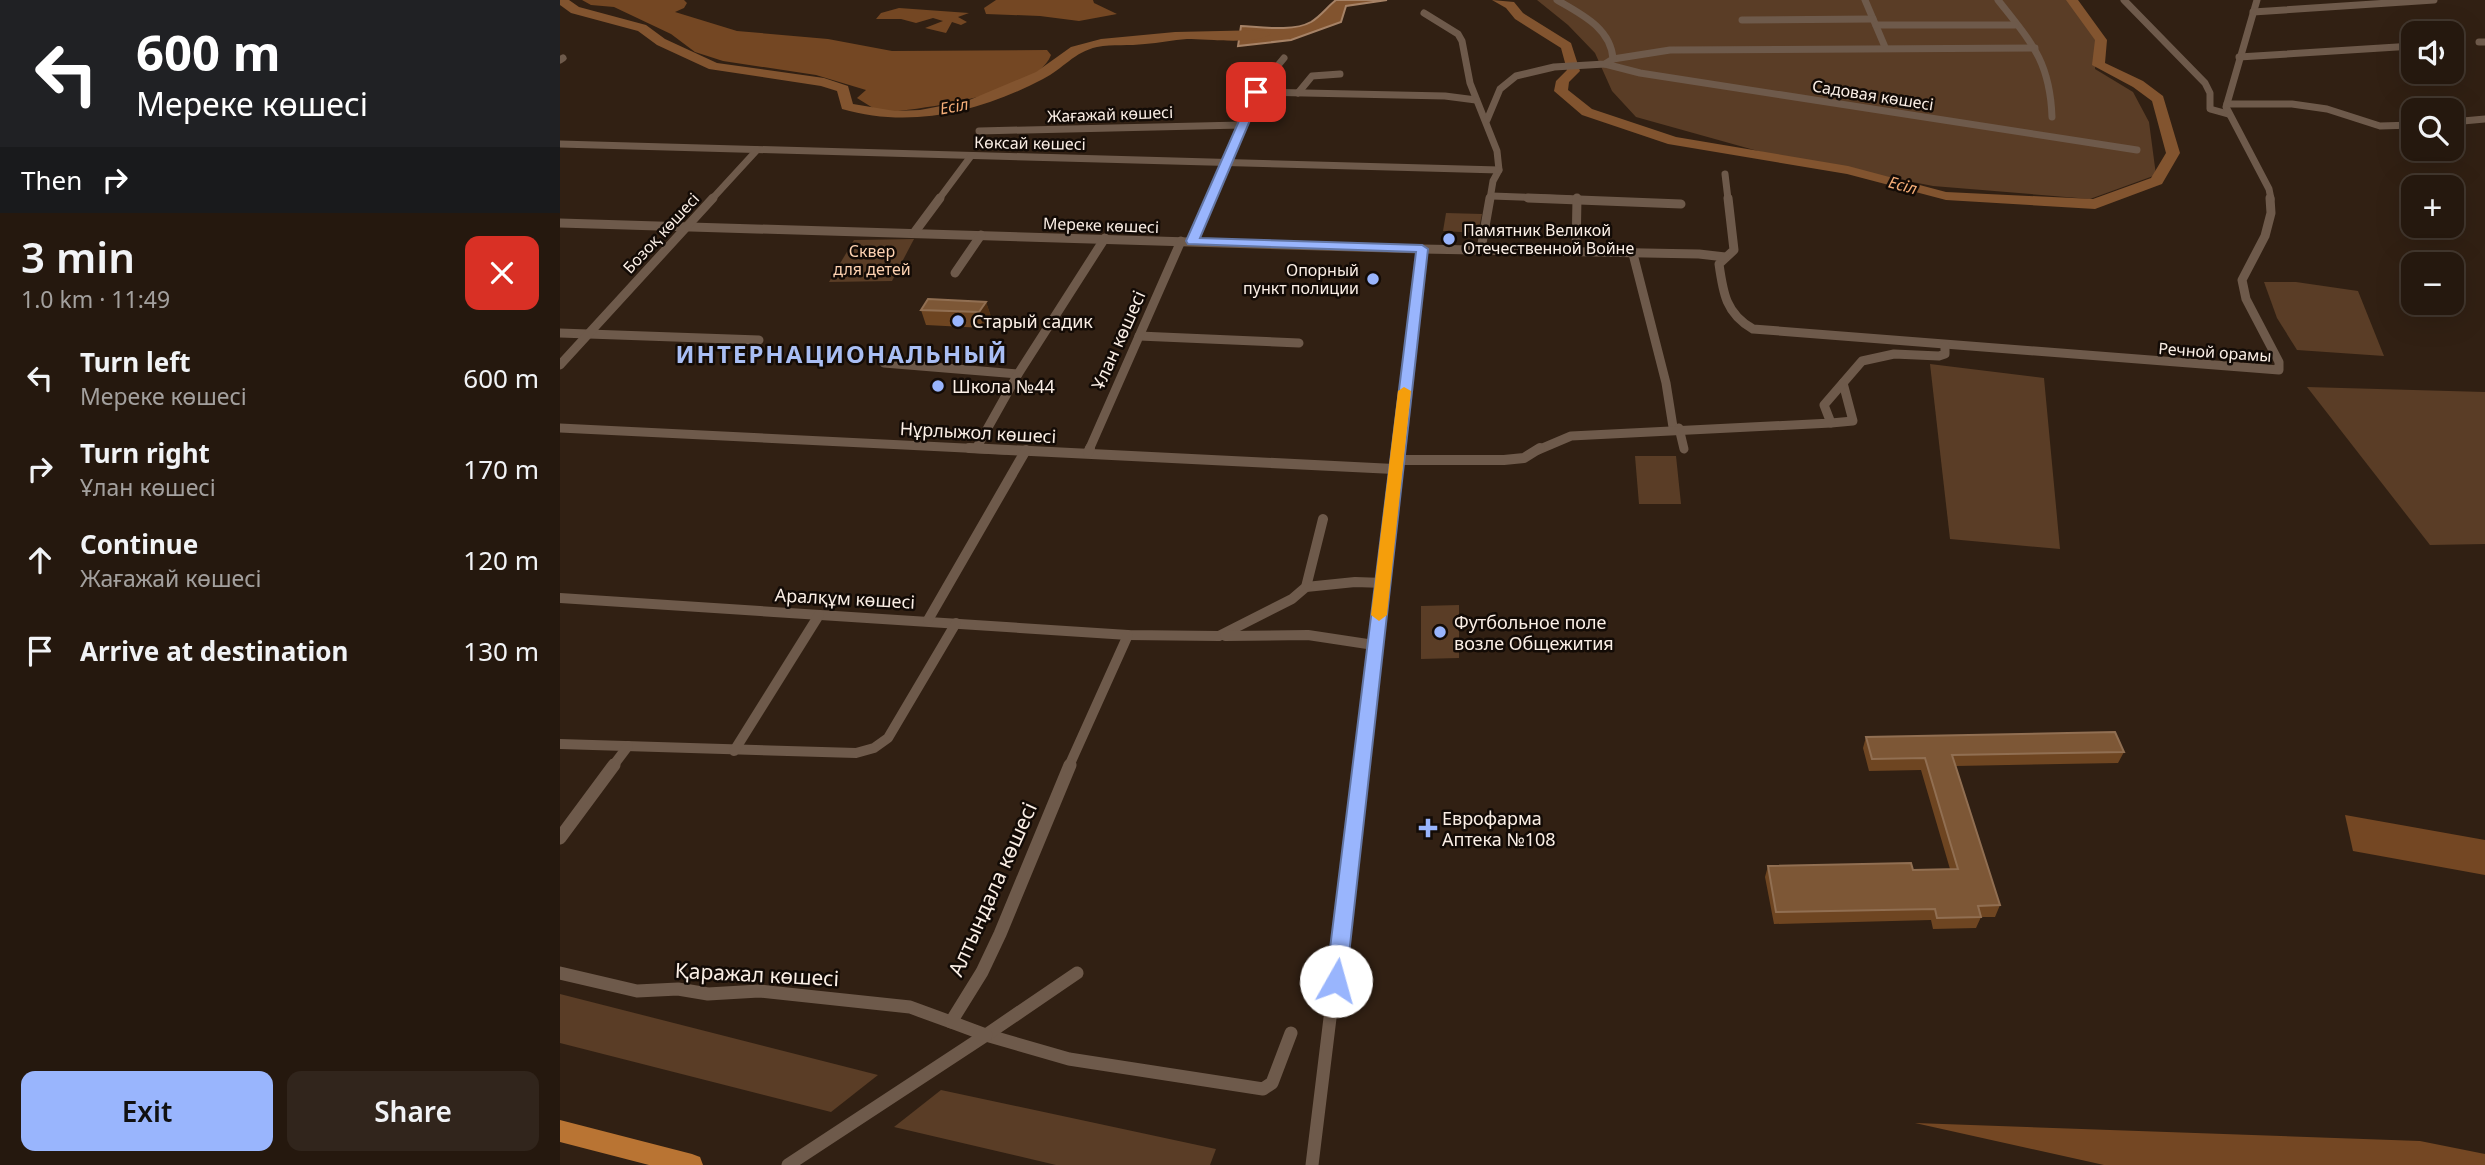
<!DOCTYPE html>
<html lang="en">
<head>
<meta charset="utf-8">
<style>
	body { margin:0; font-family:"Noto Sans",sans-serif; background:#31251c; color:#f1f3f6; height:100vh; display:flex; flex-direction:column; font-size:26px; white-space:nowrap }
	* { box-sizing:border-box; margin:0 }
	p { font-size:23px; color:#a3a09e }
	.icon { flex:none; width:38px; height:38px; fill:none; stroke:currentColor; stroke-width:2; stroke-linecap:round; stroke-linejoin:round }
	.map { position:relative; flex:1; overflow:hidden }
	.details { display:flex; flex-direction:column; background:#25180e; width:560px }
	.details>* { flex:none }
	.hud { background:#202124; color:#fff; overflow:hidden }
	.controls { position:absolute; left:1841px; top:21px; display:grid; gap:14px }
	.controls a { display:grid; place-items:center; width:63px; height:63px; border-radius:14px; background:#25180e; box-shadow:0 7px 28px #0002,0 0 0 2px #42372e; font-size:35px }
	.pin { position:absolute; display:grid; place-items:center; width:60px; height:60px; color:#fff; margin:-30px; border-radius:14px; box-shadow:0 4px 10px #0006 }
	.me { position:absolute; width:77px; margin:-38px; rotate:7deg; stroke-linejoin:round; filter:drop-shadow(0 0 5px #0008) }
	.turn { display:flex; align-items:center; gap:24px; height:147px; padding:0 21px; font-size:32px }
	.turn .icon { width:91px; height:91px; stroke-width:2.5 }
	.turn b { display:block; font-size:49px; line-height:60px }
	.then { display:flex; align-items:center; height:66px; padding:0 21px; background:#0003; gap:14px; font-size:26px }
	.round { display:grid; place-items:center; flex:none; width:74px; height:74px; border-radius:14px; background:#31251c }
	.summary { display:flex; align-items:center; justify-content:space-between; height:119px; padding:0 21px }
	h1 { font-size:42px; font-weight:600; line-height:52px }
	.action { display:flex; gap:14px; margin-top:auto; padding:14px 21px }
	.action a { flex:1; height:80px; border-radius:14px; background:#99b5fd; color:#111; font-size:28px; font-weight:600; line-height:80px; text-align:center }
	.action a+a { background:#31251c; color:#f1f3f6 }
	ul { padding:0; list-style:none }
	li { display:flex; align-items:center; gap:21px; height:91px; padding:0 21px }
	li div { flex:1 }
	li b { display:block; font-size:26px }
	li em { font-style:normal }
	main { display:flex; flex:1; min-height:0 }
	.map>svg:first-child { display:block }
</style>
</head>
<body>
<main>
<section class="details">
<div class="hud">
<div class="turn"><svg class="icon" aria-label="left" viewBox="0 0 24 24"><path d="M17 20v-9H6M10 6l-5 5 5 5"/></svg><div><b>600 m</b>Мереке көшесі</div></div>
<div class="then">Then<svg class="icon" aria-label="right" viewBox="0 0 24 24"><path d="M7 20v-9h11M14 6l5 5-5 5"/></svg></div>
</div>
<div class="summary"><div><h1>3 min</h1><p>1.0 km · 11:49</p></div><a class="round" style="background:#d93025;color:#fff"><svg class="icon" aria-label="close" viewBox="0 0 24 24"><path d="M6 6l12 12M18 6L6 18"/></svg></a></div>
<ul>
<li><svg class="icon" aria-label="left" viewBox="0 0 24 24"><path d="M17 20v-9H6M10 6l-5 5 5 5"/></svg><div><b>Turn left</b><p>Мереке көшесі</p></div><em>600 m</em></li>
<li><svg class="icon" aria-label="right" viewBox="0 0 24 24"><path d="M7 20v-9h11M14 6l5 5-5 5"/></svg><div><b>Turn right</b><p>Ұлан көшесі</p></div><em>170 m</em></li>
<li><svg class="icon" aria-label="ahead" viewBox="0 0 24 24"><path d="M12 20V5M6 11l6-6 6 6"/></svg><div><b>Continue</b><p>Жағажай көшесі</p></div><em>120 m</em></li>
<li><svg class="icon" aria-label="arrive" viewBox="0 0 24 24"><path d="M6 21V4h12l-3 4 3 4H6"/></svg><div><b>Arrive at destination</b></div><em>130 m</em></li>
</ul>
<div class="action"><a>Exit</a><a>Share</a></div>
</section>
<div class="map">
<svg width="1925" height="1165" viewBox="0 0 1925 1165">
	<rect width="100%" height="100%" fill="#312013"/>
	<!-- green -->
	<g fill="#5a3d26">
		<path d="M977 0H1514L1539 38 1535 69 1573 92 1589 122 1596 175 1530 199 1373 186 1205 153 1076 117 1052 91 1035 53 1008 25Z"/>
		<path d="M886 213 922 214 918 233 883 231Z"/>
		<path d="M354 239 332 281 269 282 294 240Z"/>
		<path d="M1704 282H1736L1798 291 1824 356 1737 350 1717 318Z"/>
		<path d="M1370 364 1484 378 1500 549 1390 539Z"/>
		<path d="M1747 387 1925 392V544L1870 545Z"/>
		<path d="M1075 456H1116L1121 504H1079Z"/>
		<path d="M899 605V658L861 659V606Z"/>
		<path d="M0 994 318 1075 271 1112 0 1043Z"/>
		<path d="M381 1090 656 1149 650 1165H496L334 1127Z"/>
	</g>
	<!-- forest -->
	<g fill="#744723">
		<path d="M22 0H124L127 3 124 8 115 12 177 31 268 39 332 51 487 50 491 55C475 96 360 109 321 113L297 98 306 90 256 75 163 61 135 52 111 34 54 7 31 5Z"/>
		<path d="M436 0H533L534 3 557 14 519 21 480 16 426 14 424 8Z"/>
		<path d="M339 8 409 13 398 17 407 22 401 25 392 22 386 33 365 28 383 21 373 18 356 23 341 19H316L321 13Z"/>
		<path d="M1785 815 1925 840V875L1793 851Z"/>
		<path d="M1355 1123 1860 1141 1925 1154V1165H1544Z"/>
	</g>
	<!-- water -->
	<path fill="#82542f" stroke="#a68266" stroke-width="2" d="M776 0H827L786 6 781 22 731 40 678 46 681 26C701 27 733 32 751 22 761 16 767 7 776 0Z"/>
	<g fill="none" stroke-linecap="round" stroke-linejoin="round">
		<!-- river -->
		<g fill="#82542f" fill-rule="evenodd">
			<path d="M0 0H9L19 7 86 25 105 39 157 63 264 78 288 86 293 104 335 111 360 110 407 101 476 72 511 47 541 39 615 32 705 30 711 34C697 45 647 39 627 39 613 40 599 43 585 44 569 46 553 44 537 47 514 52 503 69 483 79 420 112 351 129 282 109L277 91 261 86 149 69 97 45 78 31 11 13 0 5Z"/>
			<path d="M932 0 954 2 963 13 1011 43 1020 71 1009 82 1008 90 1032 109 1116 137 1288 166 1386 192 1533 199 1591 178 1606 153 1592 101 1573 87 1532 65 1535 40 1506 0H1518L1547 40 1545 63 1583 81 1603 96 1620 153 1602 184 1535 209 1386 200 1287 174 1108 144 1022 115 994 91 996 81 1007 70 1001 48 955 19 946 8Z"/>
		</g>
		<!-- street-far3 -->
		<g stroke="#6e5a4b" stroke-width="7">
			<path d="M1305 0 1325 47"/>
			<path d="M1438 0C1471 42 1490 61 1492 117"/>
			<path d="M1564 0 1645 83 1650 93V109L1668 114"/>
			<path d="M1697 0 1666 107 1709 189 1711 199"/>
			<path d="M1693 12 1874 0"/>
			<path d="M864 13 898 34 902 41 910 83 937 151 939 170 933 181 930 199"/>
			<path d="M1182 20 1313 19"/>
			<path d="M1316 25H1455"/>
			<path d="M1919 42H1925"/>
			<path d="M1679 57 1853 46"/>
			<path d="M1053 59 1110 50 1475 48"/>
			<path d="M0 60 3 58"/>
			<path d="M1045 64 1080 73 1577 150"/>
			<path d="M696 92 724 58"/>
			<path d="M738 93 752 76 780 74"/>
			<path d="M1667 104H1732L1767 109 1820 126 1853 125"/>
			<path d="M927 120 940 89 956 76 994 67 1045 64 1053 59C1051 28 1021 14 997 0"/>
			<path d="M1892 122 1925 119"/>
			<path d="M419 131 681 125"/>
			<path d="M0 144 939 170"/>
			<path d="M1165 174 1168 199"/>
			<path d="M932 196 1010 199"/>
			<path d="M152 199 197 150"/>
			<path d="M379 199 411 156"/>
			<path d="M650 199 696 92 885 96 916 100"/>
		</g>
		<!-- street-far2 -->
		<g stroke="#6e5a4b" stroke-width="9">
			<path d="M968 198 1121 204"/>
			<path d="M1168 198 1174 250 1159 264C1163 293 1166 314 1193 329L1719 370V362L1686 299 1682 280 1705 236 1711 213 1710 198"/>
			<path d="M0 223 862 249 1139 254 1165 257"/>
			<path d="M354 233 380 198"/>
			<path d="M632 241 651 198"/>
			<path d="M921 249 930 198"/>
			<path d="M1016 251 1017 198"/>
			<path d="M1073 254 1106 383 1113 427"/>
			<path d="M395 273 421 235"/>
			<path d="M0 333 199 340"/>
			<path d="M579 336 739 343"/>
			<path d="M324 363 458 374"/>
			<path d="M0 365 153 198"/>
			<path d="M1271 423 1293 421 1283 383"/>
			<path d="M0 428 445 450"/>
			<path d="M1119 428 1124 449"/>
			<path d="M417 447 458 374 545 238"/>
			<path d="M529 450 621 241"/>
			<path d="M838 450 862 249"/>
			<path d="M978 450 1011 436 1271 423 1264 405 1302 361 1334 354 1379 356 1385 354V346"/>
		</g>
		<!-- street-far1 -->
		<g stroke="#6e5a4b" stroke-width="10">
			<path d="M409 448 834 469"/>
			<path d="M528 453 530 448"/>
			<path d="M836 460H944L964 458 980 448"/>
			<path d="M746 587 795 582 824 583"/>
			<path d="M0 598 568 635 659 636 732 599 746 587 763 519"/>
			<path d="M368 620 466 450"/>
			<path d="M665 636 748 635 814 645"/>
			<path d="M0 744 296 753 314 748 328 738 396 623"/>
			<path d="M174 751 259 615"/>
			<path d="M53 766 68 746"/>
			<path d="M509 766 568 635"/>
			<path d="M801 766 839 448"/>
		</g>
		<!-- street -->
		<g stroke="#6e5a4b" stroke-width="13">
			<path d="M0 838 54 765"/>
			<path d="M0 973 77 991 118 989 148 994 199 991 350 1007 391 1022"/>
			<path d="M426 1035 509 1059 703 1089 712 1083 731 1033"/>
			<path d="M426 1035 517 973"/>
			<path d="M228 1165 426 1035 391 1022 422 972 440 934 510 765"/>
			<path d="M752 1165 801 765"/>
		</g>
		<!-- primary -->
		<path fill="#b97433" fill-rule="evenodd" d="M0 1120 132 1154 140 1157 143 1165H89L0 1142Z"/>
	</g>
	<!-- wall -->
	<g fill="#6e4521">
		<path d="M426 302 431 317 424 328 366 325 361 310Z"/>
		<path d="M1306 737 1564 752 1558 763 1396 766 1440 905 1435 917H1421L1416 928 1373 929 1371 920 1214 924 1205 877 1208 866 1353 870 1390 869 1361 770 1309 771 1303 748Z"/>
	</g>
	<!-- shaded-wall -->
	<path fill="#4f2e12" d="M426 302 431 317 424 328 419 312Z"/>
	<!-- building -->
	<g fill="#7d5736" stroke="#916f52" stroke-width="2">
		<path d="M368 299 426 302 419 312 361 310Z"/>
		<path d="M1555 732 1564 752 1392 755 1440 905 1418 906 1421 917 1377 918 1375 909 1216 912 1208 866 1351 863 1353 870 1398 869 1365 758 1312 759 1306 737Z"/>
	</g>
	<!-- route -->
	<path fill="#99b5fd" stroke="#6376a4" stroke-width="2" d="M693 89 702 92 640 238 862 245 868 249 786 981 783 988 776 991 769 988 766 981 856 252 628 244 626 241Z"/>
	<!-- slow -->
	<path fill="#f59e0b" d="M844 387 851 391 827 615 819 621 811 615 838 391Z"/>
	<!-- markers -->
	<g fill="#99b5fd" stroke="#130b06" stroke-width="2.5">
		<circle cx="889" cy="239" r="7"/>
		<circle cx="813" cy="279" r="7"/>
		<circle cx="398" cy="321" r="7"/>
		<circle cx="378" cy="386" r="7"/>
		<circle cx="880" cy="632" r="7"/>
		<path d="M864.5 817.5h7v7h7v7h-7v7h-7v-7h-7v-7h7z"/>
	</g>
	<g text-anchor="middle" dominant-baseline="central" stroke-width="5" stroke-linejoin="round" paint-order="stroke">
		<!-- far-street labels -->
		<g font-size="16" fill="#fbefe6" stroke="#130b06">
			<text transform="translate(1313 95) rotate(9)">Садовая көшесі</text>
			<text transform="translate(550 114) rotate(-2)">Жағажай көшесі</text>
			<text transform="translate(470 143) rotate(1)">Көксай көшесі</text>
			<text transform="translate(541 225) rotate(2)">Мереке көшесі</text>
			<text transform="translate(101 233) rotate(-47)">Бозоқ көшесі</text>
			<text transform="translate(1655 352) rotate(4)">Речной орамы</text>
		</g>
		<!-- far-water labels -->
		<g font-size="16" font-style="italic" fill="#f6ae78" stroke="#130b06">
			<text transform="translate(394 106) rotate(-10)">Есіл</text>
			<text transform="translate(1343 185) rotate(15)">Есіл</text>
		</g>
		<!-- far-poi labels -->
		<g font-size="16" fill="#fbefe6" stroke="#130b06" text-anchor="start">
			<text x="903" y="230">Памятник Великой<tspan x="903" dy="18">Отечественной Войне</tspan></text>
			<text x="799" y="270" text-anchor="end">Опорный<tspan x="799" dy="18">пункт полиции</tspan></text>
		</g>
		<!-- far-park labels -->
		<g font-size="16" fill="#fed2b1" stroke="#130b06">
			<text x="312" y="251">Сквер<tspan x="312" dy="18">для детей</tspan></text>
		</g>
		<!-- poi labels -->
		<g font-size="18" fill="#fbefe6" stroke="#130b06" text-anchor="start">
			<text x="412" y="321">Старый садик</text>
			<text x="392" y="386">Школа №44</text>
			<text x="894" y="622">Футбольное поле<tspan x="894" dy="21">возле Общежития</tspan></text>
			<text x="882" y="818">Еврофарма<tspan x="882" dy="21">Аптека №108</tspan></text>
		</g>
		<!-- street labels -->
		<g font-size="18" fill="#fbefe6" stroke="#130b06">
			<text transform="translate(558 340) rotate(-66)">Ұлан көшесі</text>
			<text transform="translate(418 432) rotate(3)">Нұрлыжол көшесі</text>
			<text transform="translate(285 598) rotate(3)">Аралқұм көшесі</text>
		</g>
		<!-- near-street labels -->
		<g font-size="21" fill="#fbefe6" stroke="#130b06">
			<text transform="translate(432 889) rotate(-66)">Алтындала көшесі</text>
			<text transform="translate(197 974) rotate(3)">Қаражал көшесі</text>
		</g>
		<!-- district labels -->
		<g font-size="24" font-weight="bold" letter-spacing="2" fill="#a9bef4" stroke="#130b06">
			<text x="282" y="353">ИНТЕРНАЦИОНАЛЬНЫЙ</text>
		</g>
	</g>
</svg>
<div class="controls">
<a><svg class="icon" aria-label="sound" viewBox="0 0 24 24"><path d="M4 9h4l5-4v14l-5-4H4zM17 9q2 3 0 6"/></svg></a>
<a><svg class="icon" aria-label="search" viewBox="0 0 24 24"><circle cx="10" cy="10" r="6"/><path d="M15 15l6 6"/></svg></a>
<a>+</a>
<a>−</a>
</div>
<div class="pin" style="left:696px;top:92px;background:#d93025"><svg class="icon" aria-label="arrive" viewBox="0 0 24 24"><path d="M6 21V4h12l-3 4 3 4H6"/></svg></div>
<svg class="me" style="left:776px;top:981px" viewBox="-20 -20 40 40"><circle r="19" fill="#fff"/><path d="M0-13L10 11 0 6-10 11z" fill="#99b5fd"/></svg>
</div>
</main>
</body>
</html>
